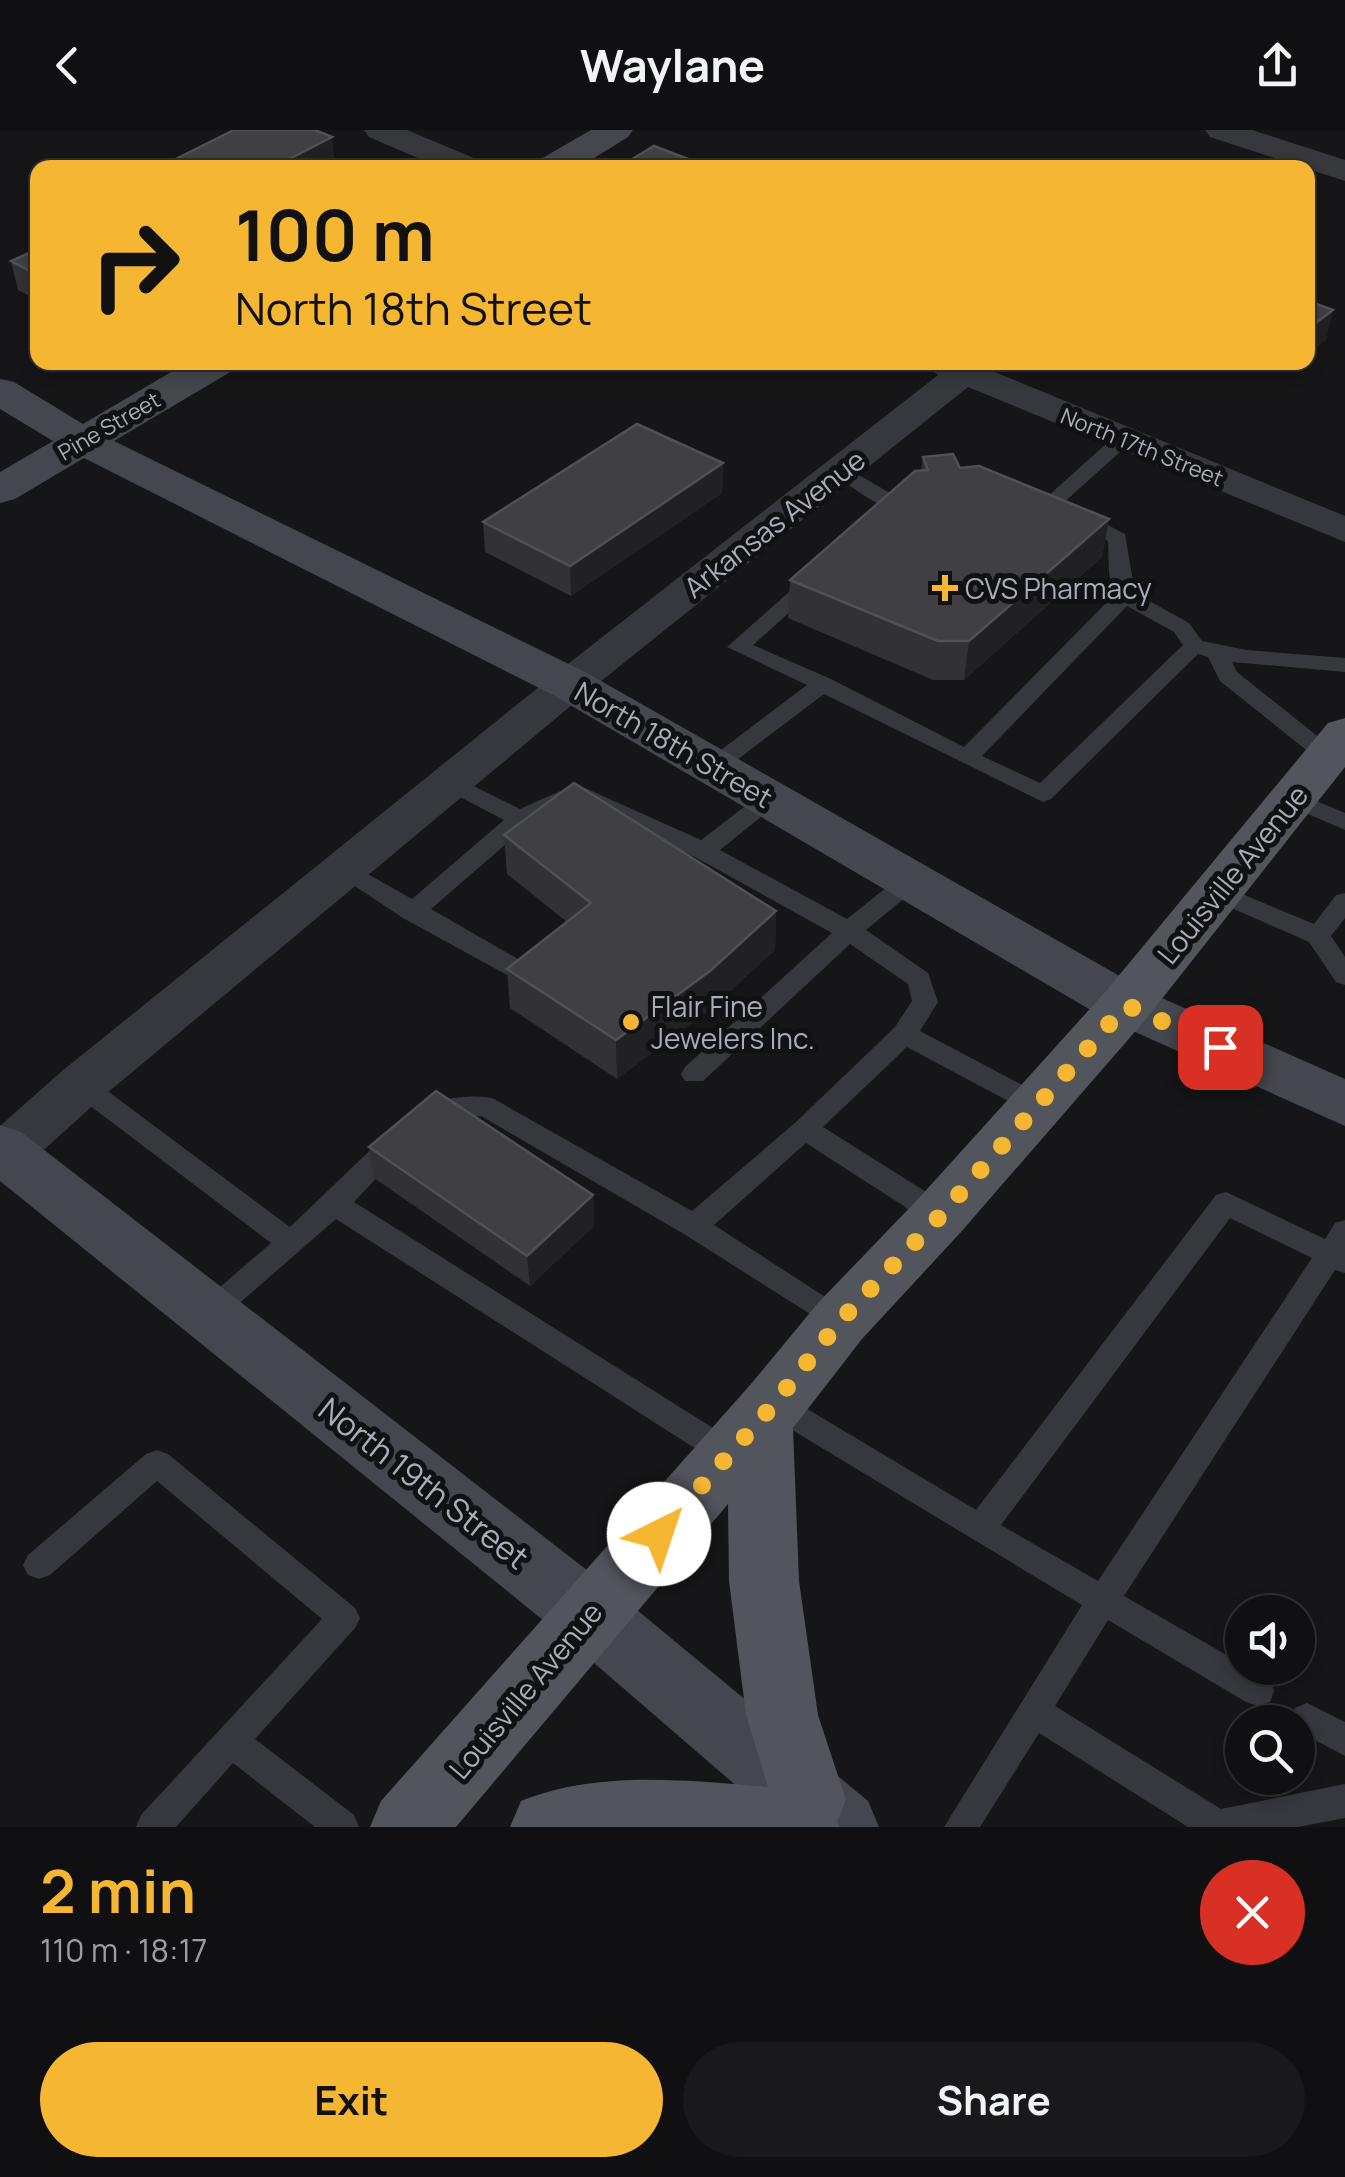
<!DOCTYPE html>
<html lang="en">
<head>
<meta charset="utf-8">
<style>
	body { margin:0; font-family:Manrope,sans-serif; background:#19191b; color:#f1f3f6; height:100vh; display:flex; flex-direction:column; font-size:38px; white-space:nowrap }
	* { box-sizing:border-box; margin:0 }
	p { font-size:32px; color:#9c9d9f }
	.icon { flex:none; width:55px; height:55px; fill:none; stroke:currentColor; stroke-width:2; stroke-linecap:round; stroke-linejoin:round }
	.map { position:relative; height:1697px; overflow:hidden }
	.sheet { display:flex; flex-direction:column; background:#101012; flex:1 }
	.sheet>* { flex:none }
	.guide { position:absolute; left:30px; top:30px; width:1285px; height:210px; border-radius:20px; box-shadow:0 5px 15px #0003,0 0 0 2px #303032; background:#f5b632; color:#111; overflow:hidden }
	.fabs { position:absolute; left:1225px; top:1465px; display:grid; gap:20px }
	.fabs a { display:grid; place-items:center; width:90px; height:90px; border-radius:50%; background:#101012; box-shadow:0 5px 15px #0003,0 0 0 2px #303032; font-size:50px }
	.pin { position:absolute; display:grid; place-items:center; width:85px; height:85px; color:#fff; margin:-42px; border-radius:20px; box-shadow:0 5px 15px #0006 }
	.me { position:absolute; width:110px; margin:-55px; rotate:41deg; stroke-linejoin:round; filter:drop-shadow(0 0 8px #0008) }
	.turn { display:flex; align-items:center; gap:35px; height:210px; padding:0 40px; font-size:45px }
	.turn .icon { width:130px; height:130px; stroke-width:2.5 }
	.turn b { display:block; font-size:70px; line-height:85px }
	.round { display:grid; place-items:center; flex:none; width:105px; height:105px; border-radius:52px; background:#19191b }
	.headline { display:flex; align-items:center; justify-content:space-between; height:170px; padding:0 40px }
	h1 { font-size:60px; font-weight:700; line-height:75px; color:#f5b632 }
	.action { display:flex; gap:20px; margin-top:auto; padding:20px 40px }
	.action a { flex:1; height:115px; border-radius:60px; background:#f5b632; color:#111; font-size:40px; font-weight:700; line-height:115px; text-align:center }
	.action a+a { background:#19191b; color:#f1f3f6 }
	header { display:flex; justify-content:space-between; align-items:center; height:130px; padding:0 40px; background:#101012; font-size:45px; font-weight:700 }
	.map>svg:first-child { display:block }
</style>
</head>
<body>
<header><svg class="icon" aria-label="back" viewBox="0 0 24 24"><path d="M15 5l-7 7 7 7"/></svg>Waylane<svg class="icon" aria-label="share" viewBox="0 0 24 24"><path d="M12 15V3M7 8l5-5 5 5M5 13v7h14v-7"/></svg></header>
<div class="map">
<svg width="1345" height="1697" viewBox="0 0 1345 1697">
	<rect width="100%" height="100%" fill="#161618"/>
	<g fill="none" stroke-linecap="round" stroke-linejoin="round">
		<!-- lane -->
		<g fill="#37383d" fill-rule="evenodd">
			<path d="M1123 303 1130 305V313L1061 375H1047V367L1116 305Z"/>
			<path d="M840 334 902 370 915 369 925 375C897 397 857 359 833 344L830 340Z"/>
			<path d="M1077 379 1125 404 1135 463 1189 493 1202 511 1247 520 1345 528V542L1232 532 1237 542 1336 621 1339 626 1336 631H1320L1220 551 1208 527 1198 524 1051 669 1043 672 824 564 721 642H705L702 637 705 632 807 555 727 517 807 446H821L824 450 821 454 753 515 831 549 964 617 1114 465 1109 443 1108 411 1070 389 1067 385ZM1127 476 1174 502 1183 515 1040 653 982 626Z"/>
			<path d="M451 645 520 679 576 654 701 710 761 664H777L781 669 777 674 720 720 847 789 902 745H918L922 751 918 757 866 800 928 843 938 872 920 901 1047 968 1051 975 1047 982H1029L907 917 823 997 950 1077 954 1085 950 1093 940 1096 930 1093 806 1013 714 1095 850 1183 854 1191 850 1199 840 1203 684 1104 481 986 431 992 422 989 418 982 422 975C442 969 474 963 494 969L692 1081 796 992 895 897 912 871 908 854 850 814 703 951H685L681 944 685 937 832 803 695 727 576 671 528 695 431 779 525 833 528 839 525 845H507L403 788 332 741 336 735H352L412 769 504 690 443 658 440 653 443 648Z"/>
			<path d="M1293 661 1345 683V700L1285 674 1281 669 1285 664Z"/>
			<path d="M1218 754 1314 794 1336 765 1345 763V788L1331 806 1345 827V855L1336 852 1309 812 1209 768 1206 762 1209 756Z"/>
			<path d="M81 945 90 948 290 1097 385 1006 394 1003 403 1006 407 1013 403 1020 354 1072 740 1315 744 1324 740 1333 729 1337 718 1333 336 1089 219 1191 209 1195 199 1191 195 1183 199 1175 271 1113 72 962 68 955 72 948Z"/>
			<path d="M1226 1062 1325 1109 1335 1093 1345 1090V1143L1335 1140 1124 1466 1270 1550 1274 1561 1270 1572 1258 1576 1246 1572 1108 1490 1055 1576 1221 1679 1345 1654V1688L1298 1697H1188L1039 1603 980 1697H944L1082 1475 764 1283 759 1274 764 1265 774 1261 784 1265 976 1380 1216 1065ZM1230 1088 1312 1128 1098 1451 1001 1395Z"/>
			<path d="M157 1320 168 1324 355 1478 360 1488 355 1498 255 1609 354 1685 359 1697H315L233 1633 176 1697H136L141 1685 322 1489 157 1351 50 1445 39 1449 28 1445 23 1435 28 1425 146 1324Z"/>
			<path d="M1307 1573 1345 1592V1626L1298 1601V1592L1290 1589 1295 1578Z"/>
		</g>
		<!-- street -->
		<g fill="#37383d" fill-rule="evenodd">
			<path d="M364 0H407L481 31 486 38H441L369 7Z"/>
			<path d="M1205 0H1252L1345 30V51L1210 7Z"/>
			<path d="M921 232H995L990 240 1345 386V412L968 257 585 564 100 969 25 1037 0 1041V996L62 941 555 544 938 245Z"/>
		</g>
		<!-- secondary -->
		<g fill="#45474e" fill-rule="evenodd">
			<path d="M591 0H633L628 7 578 38H535L539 30Z"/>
			<path d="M188 232H238L232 241 114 311 587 543 1146 861 1345 949V996L1106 889 553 565 84 328 15 369 0 373V342L53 311 0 279V249L14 252 83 294Z"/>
			<path d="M0 995 21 1002 614 1461 868 1671 879 1697H784L564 1507 0 1051Z"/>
		</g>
		<!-- primary -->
		<path fill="#53555d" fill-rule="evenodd" d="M1345 588V637L1146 889 961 1102 862 1209 793 1298 799 1451 818 1585 846 1670 837 1691 840 1697H510L521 1671C598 1640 687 1650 768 1657L746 1585 729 1451 728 1374 456 1697H370L381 1671 751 1254 818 1173 919 1068 1106 861 1328 593Z"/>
	</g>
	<!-- wall -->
	<g fill="#323236">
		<path d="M38 119V170L18 160 11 131Z"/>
		<path d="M1261 232H1296L1284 241Z"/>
		<path d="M923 327 960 338 1109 389 1102 427 964 550H933L788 488 790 450 921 341Z"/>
		<path d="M723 333 722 363 571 466 485 422 483 392Z"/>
		<path d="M504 705 776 781 775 820 709 880 617 949 510 878 507 839 567 792 507 744Z"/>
		<path d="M369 1017 593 1065 594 1096 530 1156 374 1048Z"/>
	</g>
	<!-- shaded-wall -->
	<g fill="#212124">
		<path d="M332 7 335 34 329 38H272Z"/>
		<path d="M1333 180 1326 210 1308 224V199Z"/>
		<path d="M1286 232H1296L1284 241Z"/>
		<path d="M723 333 722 363 571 466 570 436Z"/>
		<path d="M1109 389 1102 427 964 550 969 511Z"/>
		<path d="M776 781 775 820 709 880 617 949 616 910Z"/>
		<path d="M593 1065 594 1096 530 1156 527 1126Z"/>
	</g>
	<!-- building -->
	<g fill="#3f3f44" stroke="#4f5156" stroke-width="2.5">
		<path d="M234 0H315L332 7 272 38H171L164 35Z"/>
		<path d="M654 16 712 38H634L624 34Z"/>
		<path d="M38 119V145L11 131Z"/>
		<path d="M1308 171 1333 180 1308 199Z"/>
		<path d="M637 294 723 333 570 436 483 392Z"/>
		<path d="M953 324 960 338 979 336 1109 389 969 511H938L790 450 915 341 928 340 923 327Z"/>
		<path d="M574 653 776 781 710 841 616 910 507 839 591 773 504 705Z"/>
		<path d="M436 961 593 1065 527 1126 369 1017Z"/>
	</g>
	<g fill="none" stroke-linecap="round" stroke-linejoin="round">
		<!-- route -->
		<path stroke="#f5b632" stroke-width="18" stroke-dasharray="0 32.4" d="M659 1404 774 1274 840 1191 940 1086 1126 875 1220 917"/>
	</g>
	<!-- markers -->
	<g fill="#f5b632" stroke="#111113" stroke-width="4">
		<path d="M940 443h10v10h10v10h-10v10h-10v-10h-10v-10h10z"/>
		<circle cx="631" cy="892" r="10"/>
	</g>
	<g text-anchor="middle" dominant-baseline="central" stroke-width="10" stroke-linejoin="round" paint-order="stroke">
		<!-- far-street labels -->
		<g font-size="22" fill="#a8adb9" stroke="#111113">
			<text transform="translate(109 296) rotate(-30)">Pine Street</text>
			<text transform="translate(1142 317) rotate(22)">North 17th Street</text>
		</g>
		<!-- street labels -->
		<g font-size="28" fill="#a8adb9" stroke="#111113">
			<text transform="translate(774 393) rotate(-38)">Arkansas Avenue</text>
			<text transform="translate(674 614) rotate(30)">North 18th Street</text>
			<text transform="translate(1232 744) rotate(-51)">Louisville Avenue</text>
			<text transform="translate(525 1560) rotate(-50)">Louisville Avenue</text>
		</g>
		<!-- poi labels -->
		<g font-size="28" fill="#a8adb9" stroke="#111113" text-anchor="start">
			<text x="965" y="458">CVS Pharmacy</text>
			<text x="651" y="876">Flair Fine<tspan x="651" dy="32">Jewelers Inc.</tspan></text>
		</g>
		<!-- near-street labels -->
		<g font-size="32" fill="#a8adb9" stroke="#111113">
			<text transform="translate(424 1353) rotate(38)">North 19th Street</text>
		</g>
	</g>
</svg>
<div class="fabs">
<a><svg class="icon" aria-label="sound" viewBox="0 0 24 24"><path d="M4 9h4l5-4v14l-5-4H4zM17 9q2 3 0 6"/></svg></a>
<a><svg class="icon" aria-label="search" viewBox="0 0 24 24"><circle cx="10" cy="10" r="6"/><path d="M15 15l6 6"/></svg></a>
</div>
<div class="pin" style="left:1220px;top:917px;background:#d93025"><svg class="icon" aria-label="arrive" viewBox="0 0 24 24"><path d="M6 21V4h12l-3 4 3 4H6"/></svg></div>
<svg class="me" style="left:659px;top:1404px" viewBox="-20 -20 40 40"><circle r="19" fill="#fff"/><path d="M0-13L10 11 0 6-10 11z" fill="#f5b632"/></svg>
<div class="guide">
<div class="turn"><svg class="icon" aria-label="right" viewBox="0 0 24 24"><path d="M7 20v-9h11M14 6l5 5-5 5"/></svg><div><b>100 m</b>North 18th Street</div></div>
</div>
</div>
<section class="sheet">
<div class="headline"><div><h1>2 min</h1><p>110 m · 18:17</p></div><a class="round" style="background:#d93025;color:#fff"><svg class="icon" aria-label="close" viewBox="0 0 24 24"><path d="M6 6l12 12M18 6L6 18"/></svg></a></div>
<div class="action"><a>Exit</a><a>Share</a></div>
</section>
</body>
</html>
